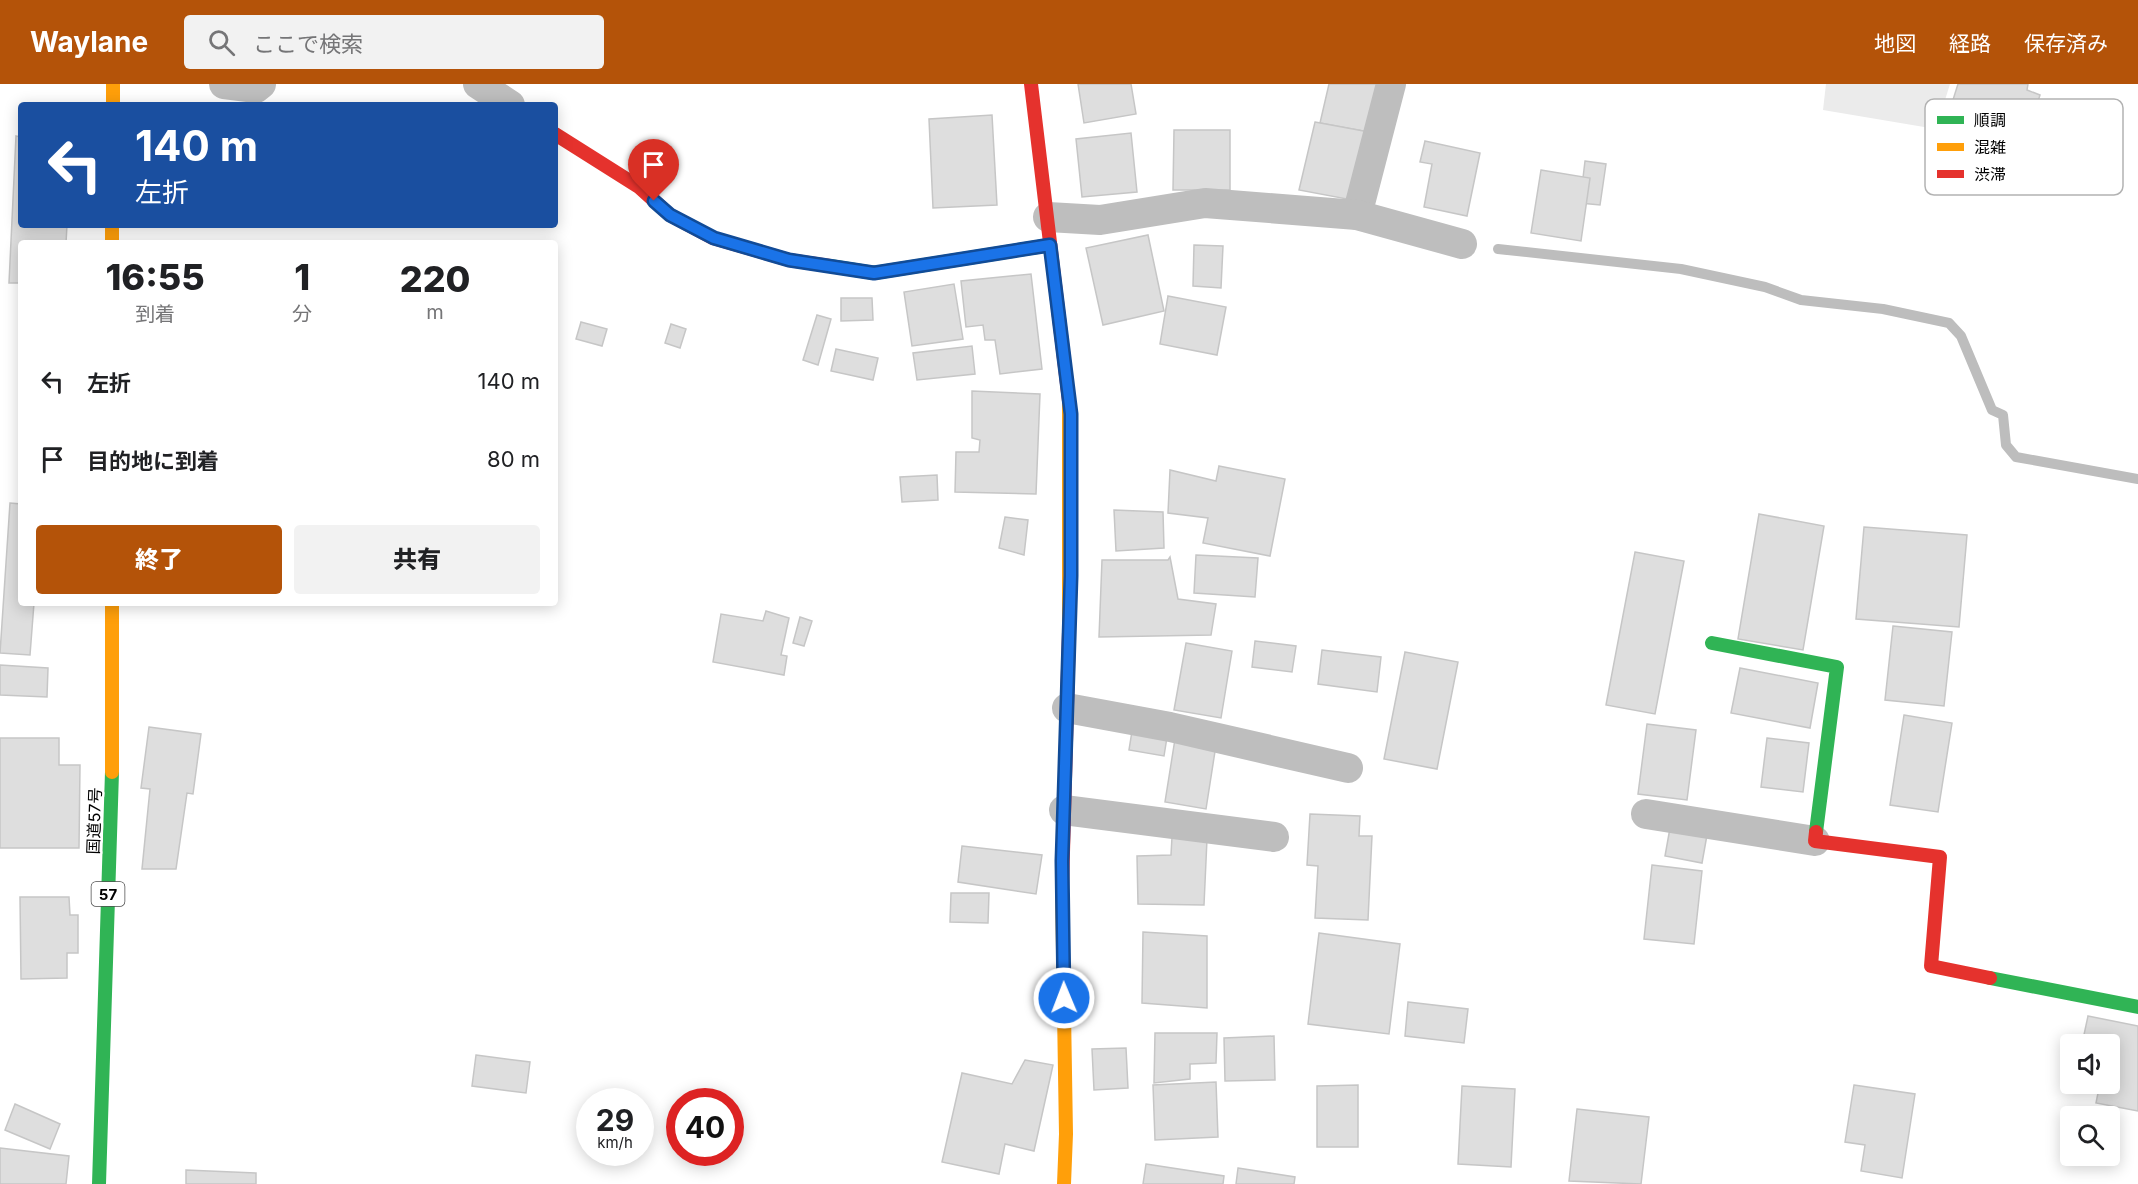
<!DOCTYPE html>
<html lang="ja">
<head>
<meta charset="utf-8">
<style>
	body { margin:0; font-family:Inter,"Noto Sans JP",sans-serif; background:#f2f2f2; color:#202124; height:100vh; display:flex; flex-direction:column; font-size:22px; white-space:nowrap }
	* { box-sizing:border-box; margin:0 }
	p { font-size:20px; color:#757577 }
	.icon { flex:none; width:33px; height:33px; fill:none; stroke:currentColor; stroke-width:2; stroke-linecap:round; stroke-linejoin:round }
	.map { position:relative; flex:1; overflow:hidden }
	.details { position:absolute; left:18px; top:156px; width:540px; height:366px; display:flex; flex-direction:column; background:#fff; border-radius:6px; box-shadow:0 3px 15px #0003 }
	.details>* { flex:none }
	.guide { position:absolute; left:18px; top:18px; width:540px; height:126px; border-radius:6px; box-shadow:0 3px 15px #0003; background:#1a4fa0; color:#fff; overflow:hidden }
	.fabs { position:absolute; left:2060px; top:950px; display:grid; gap:12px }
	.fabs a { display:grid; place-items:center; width:60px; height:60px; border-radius:6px; background:#fff; box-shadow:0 3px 15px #0003; font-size:30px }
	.speed { position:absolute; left:576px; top:1004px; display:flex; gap:12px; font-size:30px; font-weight:700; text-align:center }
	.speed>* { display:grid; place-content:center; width:78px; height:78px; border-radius:50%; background:#fff; box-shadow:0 3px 15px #0003; line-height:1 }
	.speed small { font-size:15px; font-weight:400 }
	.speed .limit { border:9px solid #d22; background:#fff; color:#111 }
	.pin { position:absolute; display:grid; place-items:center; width:51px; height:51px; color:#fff; margin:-62px -26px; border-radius:50% 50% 50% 0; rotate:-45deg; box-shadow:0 0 6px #0007 }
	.pin .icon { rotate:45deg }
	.me { position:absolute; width:66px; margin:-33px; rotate:359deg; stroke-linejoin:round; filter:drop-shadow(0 0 4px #0008) }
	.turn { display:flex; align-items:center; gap:21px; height:126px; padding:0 18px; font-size:27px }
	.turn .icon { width:78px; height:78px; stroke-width:2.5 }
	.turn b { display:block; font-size:42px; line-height:51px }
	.eta { display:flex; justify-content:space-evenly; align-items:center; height:102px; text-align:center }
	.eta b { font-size:36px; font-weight:800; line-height:42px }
	.button { display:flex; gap:12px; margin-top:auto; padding:12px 18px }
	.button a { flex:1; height:69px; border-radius:6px; background:#b45309; color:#fff; font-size:24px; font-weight:800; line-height:69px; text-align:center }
	.button a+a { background:#f2f2f2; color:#202124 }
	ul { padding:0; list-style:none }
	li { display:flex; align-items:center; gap:18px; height:78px; padding:0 18px }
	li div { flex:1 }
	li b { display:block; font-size:22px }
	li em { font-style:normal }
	header { display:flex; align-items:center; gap:36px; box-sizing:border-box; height:84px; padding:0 30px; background:#b45309; color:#fff }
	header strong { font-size:28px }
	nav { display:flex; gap:33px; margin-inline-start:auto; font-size:21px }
	.search { width:420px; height:54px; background:#f2f2f2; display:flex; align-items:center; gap:15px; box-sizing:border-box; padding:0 21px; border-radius:6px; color:#757577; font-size:22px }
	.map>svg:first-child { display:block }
</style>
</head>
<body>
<header>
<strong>Waylane</strong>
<div class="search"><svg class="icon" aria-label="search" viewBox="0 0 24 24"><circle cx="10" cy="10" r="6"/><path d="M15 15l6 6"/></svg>ここで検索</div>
<nav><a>地図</a><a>経路</a><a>保存済み</a></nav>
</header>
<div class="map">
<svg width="2138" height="1100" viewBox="0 0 2138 1100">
	<rect width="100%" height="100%" fill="#fff"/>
	<!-- green -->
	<path fill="#ebebeb" d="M1826 0H1950L1936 45 1823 26Z"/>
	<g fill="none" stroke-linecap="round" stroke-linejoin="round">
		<!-- stream -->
		<path stroke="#bdbdbd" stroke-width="10" d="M1498 165 1681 185 1765 203 1801 216 1883 225 1949 239 1961 252 1992 326 2003 331 2006 361 2016 373 2138 395"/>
	</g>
	<!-- building -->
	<g fill="#dedede" stroke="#c6c6c6" stroke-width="1.5">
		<path d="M1078 0H1131L1136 30 1084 39Z"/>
		<path d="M1329 0H1377L1369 48 1320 39Z"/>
		<path d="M1958 0H2028L2027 6 2040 11 2024 62 1946 38Z"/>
		<path d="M992 31 997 121 933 124 929 35Z"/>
		<path d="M1315 38 1369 48 1352 116 1299 106Z"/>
		<path d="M1174 46H1230V106H1173Z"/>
		<path d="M1131 49 1137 108 1082 113 1076 55Z"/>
		<path d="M16 52 21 53V141H67L66 159H21V199H9Z"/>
		<path d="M1425 57 1480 69 1467 132 1424 123 1432 80 1420 78Z"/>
		<path d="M1585 77 1606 80 1600 121 1580 119Z"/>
		<path d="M1541 86 1590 94 1581 157 1531 149Z"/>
		<path d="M1148 151 1164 227 1103 241 1086 164Z"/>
		<path d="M1194 161 1223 162 1221 204 1193 202Z"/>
		<path d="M1031 190 1042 285 1000 290 995 256H985L983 241 966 243 961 197Z"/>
		<path d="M954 200 963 255 912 262 904 208Z"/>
		<path d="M1168 212 1226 223 1217 271 1160 260Z"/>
		<path d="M841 214H872L873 236 841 237Z"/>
		<path d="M817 231 831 235 818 281 803 276Z"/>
		<path d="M581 238 607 245 602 262 576 255Z"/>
		<path d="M671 240 686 245 680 264 665 259Z"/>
		<path d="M972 262 975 290 917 296 913 269Z"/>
		<path d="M836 265 878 274 873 296 831 287Z"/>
		<path d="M972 307 1040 310 1036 410 955 408 956 368H979L980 356 972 354Z"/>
		<path d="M1219 382 1285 395 1270 472 1203 459 1208 434 1168 429 1170 386 1216 397Z"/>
		<path d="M937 391 938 416 902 418 900 393Z"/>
		<path d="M10 419 21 420V519H34L30 571 0 569Z"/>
		<path d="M1114 426 1163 428 1164 464 1116 467Z"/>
		<path d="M1759 430 1824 442 1803 566 1738 555Z"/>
		<path d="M1005 433 1028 436 1024 471 999 464Z"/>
		<path d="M1864 443 1967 451 1959 543 1856 535Z"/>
		<path d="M1635 468 1684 477 1655 630 1606 621Z"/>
		<path d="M1196 471 1258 474 1255 513 1194 509Z"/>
		<path d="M1170 473 1178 515 1216 520 1211 551 1099 553 1102 476H1168Z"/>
		<path d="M766 527 789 534 781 571 787 572 784 591 713 578 721 530 763 537Z"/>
		<path d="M800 533 812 537 804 562 793 559Z"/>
		<path d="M1893 542 1952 548 1944 622 1885 616Z"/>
		<path d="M1255 557 1296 562 1292 588 1252 583Z"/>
		<path d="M1186 559 1232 567 1221 634 1174 626Z"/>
		<path d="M1322 566 1381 573 1377 608 1318 600Z"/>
		<path d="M1405 568 1458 578 1437 685 1384 675Z"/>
		<path d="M0 581 48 584 47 613 0 611Z"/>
		<path d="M1740 584 1818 599 1810 644 1731 629Z"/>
		<path d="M1904 631 1952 639 1938 728 1890 721Z"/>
		<path d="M1647 640 1696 646 1687 716 1638 710Z"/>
		<path d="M1133 641 1168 647 1164 672 1129 666Z"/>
		<path d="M149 643 201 650 193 710 187 709 176 785H142L150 705 141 704Z"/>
		<path d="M0 654H59V681H80L79 764H0Z"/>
		<path d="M1767 654 1809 659 1803 708 1761 703Z"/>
		<path d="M1175 655 1216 661 1206 725 1165 718Z"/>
		<path d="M1310 730 1360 732 1359 752H1372L1368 836 1315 834 1318 782 1307 781Z"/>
		<path d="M1670 744 1707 751 1702 779 1665 772Z"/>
		<path d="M1172 753 1207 755 1204 821 1138 820 1137 772 1171 771Z"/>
		<path d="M962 762 1042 771 1036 810 958 798Z"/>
		<path d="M1652 781 1702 787 1694 860 1644 855Z"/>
		<path d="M951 809H989L988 839 950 838Z"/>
		<path d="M20 813H69L70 831H78V869H67V894L21 895Z"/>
		<path d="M1143 848 1207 852V924L1142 919Z"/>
		<path d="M1319 849 1400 860 1389 950 1308 940Z"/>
		<path d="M1408 918 1468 925 1464 959 1405 952Z"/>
		<path d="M2088 932 2138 942V1027L2096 1019 2100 999H2109V960H2082Z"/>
		<path d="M1155 949H1217L1216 979 1190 980V995L1154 999Z"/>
		<path d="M1274 952 1275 996 1225 997 1224 954Z"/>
		<path d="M1126 964 1128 1004 1094 1006 1092 965Z"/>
		<path d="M476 971 530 978 526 1009 472 1002Z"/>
		<path d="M1025 976 1053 981 1034 1067 1005 1060 999 1090 942 1078 962 989 1012 1000Z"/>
		<path d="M1216 998 1218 1053 1155 1056 1153 1001Z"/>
		<path d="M1358 1001V1063H1317V1002Z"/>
		<path d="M1854 1001 1915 1010 1902 1094 1861 1087 1865 1061 1845 1058Z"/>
		<path d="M1462 1002 1515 1005 1511 1083 1458 1080Z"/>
		<path d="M15 1020 60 1040 50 1065 5 1046Z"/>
		<path d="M1577 1025 1649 1033 1641 1100 1569 1097Z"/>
		<path d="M0 1064 69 1072 66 1100H0Z"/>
		<path d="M1146 1080 1224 1092 1223 1100H1143Z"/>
		<path d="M1238 1084 1295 1093 1294 1100H1236Z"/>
		<path d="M186 1086 256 1089V1100H186Z"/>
	</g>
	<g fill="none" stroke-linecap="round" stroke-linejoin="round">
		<!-- street -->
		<g stroke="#bebebe" stroke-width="30">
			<path d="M224 0 256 4 261 0"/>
			<path d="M478 0 510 21"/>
			<path d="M1357 131 1391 0"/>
			<path d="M1048 133 1100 136 1205 119 1357 131 1462 160"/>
			<path d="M1067 624 1170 643 1348 684"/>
			<path d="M1064 726 1274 753"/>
			<path d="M1646 730 1815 757"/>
		</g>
		<!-- fast -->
		<g stroke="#30b455" stroke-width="14">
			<path d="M830 182 874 189 1050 161"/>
			<path d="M1712 559 1837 583 1816 748"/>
			<path d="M1990 894 2138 923"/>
			<path d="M99 1100 112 688"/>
		</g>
		<!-- slow -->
		<g stroke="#ff9f0a" stroke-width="14">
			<path d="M113 0V21"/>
			<path d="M112 141V159"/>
			<path d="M1069 548V317"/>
			<path d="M112 688V519"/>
			<path d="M1062 805 1066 1050 1064 1100"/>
		</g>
		<!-- jam -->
		<g stroke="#e5322d" stroke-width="14">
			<path d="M1031 0 1069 317"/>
			<path d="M555 50 639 103 670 131 713 154 789 176 830 182"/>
			<path d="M1816 748 1815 757 1940 773 1931 882 1990 894"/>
			<path d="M1062 805 1069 548"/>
		</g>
	</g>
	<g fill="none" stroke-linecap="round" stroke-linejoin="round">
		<defs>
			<path id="route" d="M654 117 670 131 714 154 789 176 874 189 1050 161 1071 330V492L1062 777 1064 914"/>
		</defs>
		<!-- route casing -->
		<use href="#route" stroke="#114b97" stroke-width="15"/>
		<!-- route -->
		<use href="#route" stroke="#1a73e8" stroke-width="10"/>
	</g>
	<g text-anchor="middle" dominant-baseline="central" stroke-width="4.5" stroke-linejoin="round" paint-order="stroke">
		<!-- shield labels -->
		<rect fill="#fff" stroke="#4c4c4c" stroke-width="1.5" x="91.5" y="798" width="33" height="24" rx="4.5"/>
		<g font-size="15" font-weight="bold" fill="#000">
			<text x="108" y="810">57</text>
		</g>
		<!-- street labels -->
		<g font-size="16" fill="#000" stroke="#fff">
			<text transform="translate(94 737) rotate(-88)">国道57号</text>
		</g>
	</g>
	<!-- legend -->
	<rect x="1925" y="15" width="198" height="96" rx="9" fill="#fff" stroke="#b2b2b2" stroke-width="1.5"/>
	<rect x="1937" y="32" width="27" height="8" fill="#30b455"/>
	<rect x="1937" y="59" width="27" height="8" fill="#ff9f0a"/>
	<rect x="1937" y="86" width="27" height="8" fill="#e5322d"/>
	<g font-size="16" fill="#000">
		<text x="1974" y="42">順調</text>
		<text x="1974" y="69">混雑</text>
		<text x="1974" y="96">渋滞</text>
	</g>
</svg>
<div class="fabs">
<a><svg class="icon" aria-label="sound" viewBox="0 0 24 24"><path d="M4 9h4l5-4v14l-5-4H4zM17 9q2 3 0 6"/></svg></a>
<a><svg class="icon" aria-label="search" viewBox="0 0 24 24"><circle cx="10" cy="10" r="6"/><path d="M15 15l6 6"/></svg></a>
</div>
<div class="speed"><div>29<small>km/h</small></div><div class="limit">40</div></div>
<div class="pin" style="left:654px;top:117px;background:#d93025"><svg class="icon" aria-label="arrive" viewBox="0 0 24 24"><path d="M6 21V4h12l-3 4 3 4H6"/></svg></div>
<svg class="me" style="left:1064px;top:914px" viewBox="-20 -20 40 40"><circle r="17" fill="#1a73e8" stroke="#fff" stroke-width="3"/><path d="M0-11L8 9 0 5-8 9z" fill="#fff"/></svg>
<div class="guide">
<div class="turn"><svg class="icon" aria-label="left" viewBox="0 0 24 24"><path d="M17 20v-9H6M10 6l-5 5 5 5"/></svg><div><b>140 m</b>左折</div></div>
</div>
<section class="details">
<div class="eta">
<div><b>16:55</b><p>到着</p></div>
<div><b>1</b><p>分</p></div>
<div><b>220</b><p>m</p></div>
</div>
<ul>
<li><svg class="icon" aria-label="left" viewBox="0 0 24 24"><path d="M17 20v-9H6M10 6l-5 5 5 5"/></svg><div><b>左折</b></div><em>140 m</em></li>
<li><svg class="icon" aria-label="arrive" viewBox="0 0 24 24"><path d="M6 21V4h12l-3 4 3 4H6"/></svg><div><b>目的地に到着</b></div><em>80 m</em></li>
</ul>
<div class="button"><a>終了</a><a>共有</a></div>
</section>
</div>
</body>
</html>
